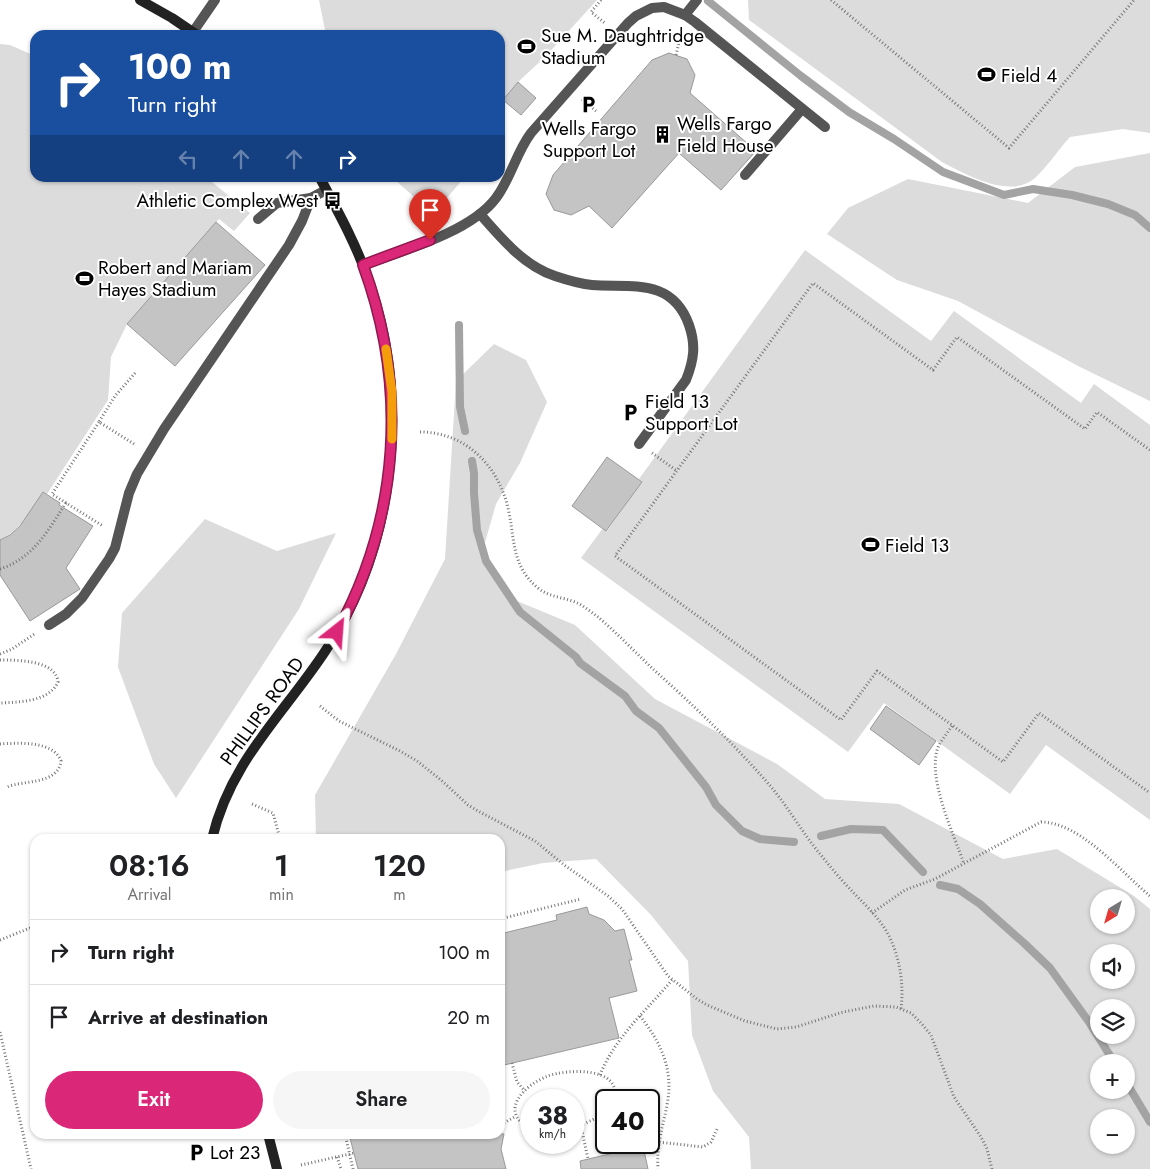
<!DOCTYPE html>
<html lang="en">
<head>
<meta charset="utf-8">
<style>
	body { margin:0; font-family:Jost,sans-serif; background:#f6f6f6; color:#202124; height:100vh; display:flex; flex-direction:column; font-size:19px; white-space:nowrap }
	* { box-sizing:border-box; margin:0 }
	p { font-size:16px; color:#757577 }
	.icon { flex:none; width:28px; height:28px; fill:none; stroke:currentColor; stroke-width:2; stroke-linecap:round; stroke-linejoin:round }
	.map { position:relative; flex:1; overflow:hidden }
	.drawer { position:absolute; left:30px; top:834px; width:475px; height:305px; display:flex; flex-direction:column; background:#fff; border-radius:15px; box-shadow:0 1px 4px #0004 }
	.drawer>* { flex:none }
	.top-card { position:absolute; left:30px; top:30px; width:475px; height:152px; border-radius:15px; box-shadow:0 1px 4px #0004; background:#1a4fa0; color:#fff; overflow:hidden }
	.needle { width:32px; rotate:217deg }
	.tools { position:absolute; left:1090px; top:889px; display:grid; gap:10px }
	.tools a { display:grid; place-items:center; width:45px; height:45px; border-radius:50%; background:#fff; box-shadow:0 1px 4px #0004; font-size:25px }
	.speed { position:absolute; left:520px; top:1089px; display:flex; gap:10px; font-size:25px; font-weight:700; text-align:center }
	.speed>* { display:grid; place-content:center; width:65px; height:65px; border-radius:50%; background:#fff; box-shadow:0 1px 4px #0004; line-height:1 }
	.speed small { font-size:12px; font-weight:400 }
	.speed .limit { border:2px solid #111; border-radius:8px; background:#fff; color:#111 }
	.pin { position:absolute; display:grid; place-items:center; width:42px; height:42px; color:#fff; margin:-51px -21px; border-radius:50% 50% 50% 0; rotate:-45deg; box-shadow:0 0 5px #0007 }
	.pin .icon { rotate:45deg }
	.me { position:absolute; width:55px; margin:-28px; rotate:28deg; stroke-linejoin:round; filter:drop-shadow(0 0 4px #0008) }
	.turn { display:flex; align-items:center; gap:18px; height:105px; padding:0 15px; font-size:22px }
	.turn .icon { width:65px; height:65px; stroke-width:2.5 }
	.turn b { display:block; font-size:35px; line-height:42px }
	.lanes { display:flex; align-items:center; height:48px; padding:0 15px; background:#0003; justify-content:center; gap:25px; direction:ltr }
	.lanes .off { opacity:.35 }
	.eta { display:flex; justify-content:space-evenly; align-items:center; height:85px; text-align:center }
	.eta b { font-size:30px; font-weight:600; line-height:35px }
	.primary-button { display:flex; gap:10px; margin-top:auto; padding:10px 15px }
	.primary-button a { flex:1; height:58px; border-radius:30px; background:#db2777; color:#fff; font-size:20px; font-weight:600; line-height:58px; text-align:center }
	.primary-button a+a { background:#f6f6f6; color:#202124 }
	ul { padding:0; list-style:none }
	li { display:flex; align-items:center; gap:15px; height:65px; padding:0 15px; border-top:1px solid #e0e0e0 }
	li div { flex:1 }
	li b { display:block; font-size:19px }
	li em { font-style:normal }
	.map>svg:first-child { display:block }
</style>
</head>
<body>
<div class="map">
<svg width="1150" height="1169" viewBox="0 0 1150 1169">
	<rect width="100%" height="100%" fill="#fff"/>
	<!-- green -->
	<g fill="#dcdcdc" fill-rule="evenodd">
		<path d="M319 0H597L545 57 518 82 500 104V35H326Z"/>
		<path d="M748 0H1150V133L1123 129 1070 137C1058 150 1048 166 1035 178 1010 200 965 174 942 162L749 20Z"/>
		<path d="M0 44 10 45 35 56V178H207L250 213 234 231 219 219 127 324 111 357 108 400 47 494 43 492C30 511 21 530 0 540Z"/>
		<path d="M1150 153V401L1080 367 958 301 897 280 827 234 848 208 908 179 1028 203 1075 167Z"/>
		<path d="M393 178H464L433 214Z"/>
		<path d="M805 250 931 341 954 311 1081 403 1094 384 1150 425V820L1046 745 1010 794 884 703 848 752 581 558 603 528 607 531 642 482 639 479Z"/>
		<path d="M494 344 526 360 547 402 520 463 496 504 482 553 505 596 575 625 655 699 777 764 825 799 899 804 1003 859 1057 849 1134 896 1150 909V1169H751L749 1137 713 1091 692 1035 688 961 651 915 596 859 543 863 500 872V839H316L315 795 396 654 445 559 456 381ZM1099 898H1126V925H1099ZM1126 952V980H1099V952ZM1099 1008H1126V1035H1099ZM1099 1062H1126V1090H1099ZM1099 1118H1126V1145H1099Z"/>
		<path d="M205 519 277 551 336 533 299 609 176 798 154 764 118 667 122 613Z"/>
	</g>
	<g fill="none" stroke-linecap="round" stroke-linejoin="round">
		<!-- stream -->
		<g stroke="#a3a3a3" stroke-width="8">
			<path d="M708 1 801 76 849 112 894 139 943 172 1004 195 1033 189 1072 195 1108 204 1135 215 1150 228"/>
			<path d="M459 325 460 407 465 431"/>
			<path d="M472 461 474 473V493L477 530 486 561 520 612 576 657 580 663 625 696 636 711 659 728 706 787 716 805 742 831 760 839 794 842"/>
			<path d="M821 836 851 829 883 830 923 872"/>
			<path d="M940 885 958 889 980 904 1025 944 1050 968 1089 1022 1114 1062"/>
			<path d="M1126 1082 1150 1122"/>
		</g>
	</g>
	<!-- building -->
	<g fill="#c4c4c4" stroke="#999">
		<path d="M669 53 687 59 695 75 690 93 756 151 721 190 679 153 612 228 589 206 571 215 554 210 546 194 553 175 652 60Z"/>
		<path d="M518 82 536 98 521 115 503 100Z"/>
		<path d="M216 222 265 265 175 366 127 324Z"/>
		<path d="M607 457 642 482 606 531 572 506Z"/>
		<path d="M43 492 60 503 59 505 93 526 66 568 80 589 30 621 0 575V540L10 535 20 526Z"/>
		<path d="M886 706 936 741 919 765 870 729Z"/>
		<path d="M587 907 589 914 604 920 615 931 624 929 632 960H629L637 991 609 998 619 1038 500 1066V934L557 920 556 915Z"/>
		<path d="M349 1134H504L501 1149 506 1169H358Z"/>
		<path d="M643 1146 648 1169H581L580 1161Z"/>
	</g>
	<g fill="none" stroke-linecap="round" stroke-linejoin="round">
		<!-- path -->
		<g stroke="#777" stroke-width="3" stroke-dasharray="1 2.5" stroke-linecap="butt">
			<path d="M601 0 591 12 606 24"/>
			<path d="M831 0 1009 148 1134 0"/>
			<path d="M676 55 681 34"/>
			<path d="M582 99 596 111"/>
			<path d="M420 432C465 432 498 465 508 508 515 538 511 566 538 588 549 597 562 597 575 602 583 605 591 612 598 617 617 633 635 652 653 669 692 704 731 741 766 781 786 803 801 831 820 854 830 866 840 879 851 890 864 904 880 918 889 936 900 958 904 985 901 1009"/>
			<path d="M134 444 99 422 115 396 136 372"/>
			<path d="M1150 450 1097 412 1085 429 957 337 933 370 813 283 615 556 841 720 877 671 1003 762 1039 713 1150 793"/>
			<path d="M652 453 677 471"/>
			<path d="M66 503 52 494 99 422"/>
			<path d="M0 569C34 558 48 530 66 503L103 526"/>
			<path d="M0 654 12 649 36 633"/>
			<path d="M0 660C17 660 56 660 58 682 49 702 19 702 0 703"/>
			<path d="M320 706 339 721 400 751 417 761 441 780 468 805 478 811 535 841 563 864 608 896 622 909 668 976 697 999 707 1005 745 1021 777 1029 796 1027 843 1012 874 1006 896 1007 911 1013 921 1023 931 1035 954 1097 981 1137 987 1149 992 1169"/>
			<path d="M952 726C948 732 943 738 939 745 925 775 954 834 964 864"/>
			<path d="M0 744C17 743 53 740 61 761 58 785 23 780 7 787"/>
			<path d="M252 804 273 813 280 839"/>
			<path d="M872 913 905 890 935 879 1041 822C1080 822 1121 872 1150 896"/>
			<path d="M500 919 581 899"/>
			<path d="M0 940 35 926"/>
			<path d="M640 1016C661 1043 674 1069 667 1105 663 1127 656 1146 658 1169"/>
			<path d="M0 1032 31 1169"/>
			<path d="M512 1063 517 1082 525 1091"/>
			<path d="M600 1075C615 1037 647 1010 672 980"/>
			<path d="M504 1123 516 1116"/>
			<path d="M581 1126 588 1159"/>
			<path d="M531 1129C497 1112 524 1085 548 1076 567 1069 623 1066 614 1100"/>
			<path d="M574 1129 598 1117 606 1110"/>
			<path d="M345 1134 353 1169"/>
			<path d="M649 1141 703 1147 711 1142 718 1127"/>
			<path d="M337 1157 341 1169"/>
			<path d="M301 1165 354 1153"/>
		</g>
		<!-- lane -->
		<g stroke="#555" stroke-width="10">
			<path d="M685 15 697 0"/>
			<path d="M193 32 215 0"/>
			<path d="M745 175 802 109"/>
			<path d="M311 198 326 190"/>
			<path d="M480 214C501 238 524 266 555 276 567 280 580 284 592 285 630 288 672 277 689 325 696 345 694 360 686 380L639 444"/>
			<path d="M363 265C402 251 471 232 496 198 511 178 516 153 531 133L628 23 636 16 652 8 664 7 685 15 695 22 825 127"/>
			<path d="M49 625 66 614 82 598 109 559 115 548 129 493 137 474 164 429 289 245 302 221 311 198 277 203 258 219"/>
		</g>
		<!-- secondary -->
		<g stroke="#222" stroke-width="10">
			<path d="M140 0 172 18 197 35"/>
			<path d="M212 839C230 762 282 716 324 653 395 549 410 405 371 287 358 248 339 213 320 178"/>
			<path d="M268 1134 277 1169"/>
		</g>
	</g>
	<g fill="none" stroke-linecap="round" stroke-linejoin="round">
		<defs>
			<path id="route" d="M337 632C400 517 408 387 363 265L430 240"/>
		</defs>
		<!-- route casing -->
		<use href="#route" stroke="#8e194d" stroke-width="12"/>
		<!-- route -->
		<use href="#route" stroke="#db2777" stroke-width="9"/>
		<!-- slow -->
		<path stroke="#f59e0b" stroke-width="9" d="M386 349 392 392V439"/>
	</g>
	<!-- icons -->
	<defs>
		<symbol id="stadium-bare" viewBox="-9 -9 18 18"><path d="M0-5a6.5 5 0 1 0 0 10a6.5 5 0 1 0 0-10ZM-3.5-1.8h7v3.6h-7Z" fill="#000" stroke="#fff" stroke-width="2.5" paint-order="stroke"/></symbol>
		<symbol id="parking-bare" viewBox="-9 -9 18 18"><path d="M-3.5-5.5H1a3.5 3.5 0 0 1 0 7H-1V5.5H-3.5ZM-1-3.4V-.6H.8a1.4 1.4 0 0 0 0-2.8Z" fill="#000" stroke="#fff" stroke-width="2.5" paint-order="stroke"/></symbol>
		<symbol id="building-bare" viewBox="-9 -9 18 18"><path d="M-4-6H4V6H1V3H-1V6H-4ZM-2.5-4.3h1.7v1.8h-1.7ZM.8-4.3h1.7v1.8H.8ZM-2.5-1h1.7V.8h-1.7ZM.8-1h1.7V.8H.8Z" fill="#000" stroke="#fff" stroke-width="2.5" paint-order="stroke"/></symbol>
		<symbol id="bus-bare" viewBox="-9 -9 18 18"><path d="M-5-6H5V4H4V6H2V4H-2V6H-4V4H-5ZM-3.5-4V0h7V-4ZM-3.5 1.2v1.5H-2V1.2ZM2 1.2v1.5H3.5V1.2Z" fill="#000" stroke="#fff" stroke-width="2.5" paint-order="stroke"/></symbol>
	</defs>
	<g fill-rule="evenodd">
		<use href="#stadium-bare" x="514" y="34" width="25" height="25"/>
		<use href="#stadium-bare" x="974" y="62" width="25" height="25"/>
		<use href="#parking-bare" x="576" y="92" width="25" height="25"/>
		<use href="#building-bare" x="650" y="122" width="25" height="25"/>
		<use href="#bus-bare" x="320" y="188" width="25" height="25"/>
		<use href="#stadium-bare" x="72" y="266" width="25" height="25"/>
		<use href="#parking-bare" x="618" y="400" width="25" height="25"/>
		<use href="#stadium-bare" x="858" y="532" width="25" height="25"/>
		<use href="#parking-bare" x="184" y="1140" width="25" height="25"/>
	</g>
	<g text-anchor="middle" dominant-baseline="central" stroke-width="4" stroke-linejoin="round" paint-order="stroke">
		<!-- poi labels -->
		<g font-size="19" fill="#000" stroke="#fff" text-anchor="start">
			<text x="541" y="35">Sue M. Daughtridge<tspan x="541" dy="22">Stadium</tspan></text>
			<text x="1001" y="75">Field 4</text>
			<text x="677" y="123">Wells Fargo<tspan x="677" dy="22">Field House</tspan></text>
			<text x="589" y="128" text-anchor="middle">Wells Fargo<tspan x="589" dy="22">Support Lot</tspan></text>
			<text x="318" y="200" text-anchor="end">Athletic Complex West</text>
			<text x="98" y="267">Robert and Mariam<tspan x="98" dy="22">Hayes Stadium</tspan></text>
			<text x="645" y="401">Field 13<tspan x="645" dy="22">Support Lot</tspan></text>
			<text x="885" y="545">Field 13</text>
			<text x="210" y="1152">Lot 23</text>
		</g>
		<!-- street labels -->
		<g font-size="19" fill="#000" stroke="#fff">
			<text transform="translate(262 711) rotate(-54)">PHILLIPS ROAD</text>
		</g>
	</g>
</svg>
<div class="tools">
<a><svg class="needle" viewBox="-14 -14 28 28"><path d="M0-13l5 13h-10z" fill="#e53935"/><path d="M0 13l5-13h-10z" fill="#757577"/></svg></a>
<a><svg class="icon" aria-label="sound" viewBox="0 0 24 24"><path d="M4 9h4l5-4v14l-5-4H4zM17 9q2 3 0 6"/></svg></a>
<a><svg class="icon" aria-label="layers" viewBox="0 0 24 24"><path d="M12 4l9 5-9 5-9-5zM3 14l9 5 9-5"/></svg></a>
<a>+</a>
<a>−</a>
</div>
<div class="speed"><div>38<small>km/h</small></div><div class="limit">40</div></div>
<div class="pin" style="left:430px;top:240px;background:#d93025"><svg class="icon" aria-label="arrive" viewBox="0 0 24 24"><path d="M6 21V4h12l-3 4 3 4H6"/></svg></div>
<svg class="me" style="left:337px;top:632px" viewBox="-20 -20 40 40"><path d="M0-17L14 15 0 8-14 15z" fill="#db2777" stroke="#fff" stroke-width="4"/></svg>
<div class="top-card">
<div class="turn"><svg class="icon" aria-label="right" viewBox="0 0 24 24"><path d="M7 20v-9h11M14 6l5 5-5 5"/></svg><div><b>100 m</b>Turn right</div></div>
<div class="lanes"><svg class="icon off" aria-label="left" viewBox="0 0 24 24"><path d="M17 20v-9H6M10 6l-5 5 5 5"/></svg><svg class="icon off" aria-label="ahead" viewBox="0 0 24 24"><path d="M12 20V5M6 11l6-6 6 6"/></svg><svg class="icon off" aria-label="ahead" viewBox="0 0 24 24"><path d="M12 20V5M6 11l6-6 6 6"/></svg><svg class="icon" aria-label="right" viewBox="0 0 24 24"><path d="M7 20v-9h11M14 6l5 5-5 5"/></svg></div>
</div>
<section class="drawer">
<div class="eta">
<div><b>08:16</b><p>Arrival</p></div>
<div><b>1</b><p>min</p></div>
<div><b>120</b><p>m</p></div>
</div>
<ul>
<li><svg class="icon" aria-label="right" viewBox="0 0 24 24"><path d="M7 20v-9h11M14 6l5 5-5 5"/></svg><div><b>Turn right</b></div><em>100 m</em></li>
<li><svg class="icon" aria-label="arrive" viewBox="0 0 24 24"><path d="M6 21V4h12l-3 4 3 4H6"/></svg><div><b>Arrive at destination</b></div><em>20 m</em></li>
</ul>
<div class="primary-button"><a>Exit</a><a>Share</a></div>
</section>
</div>
</body>
</html>
